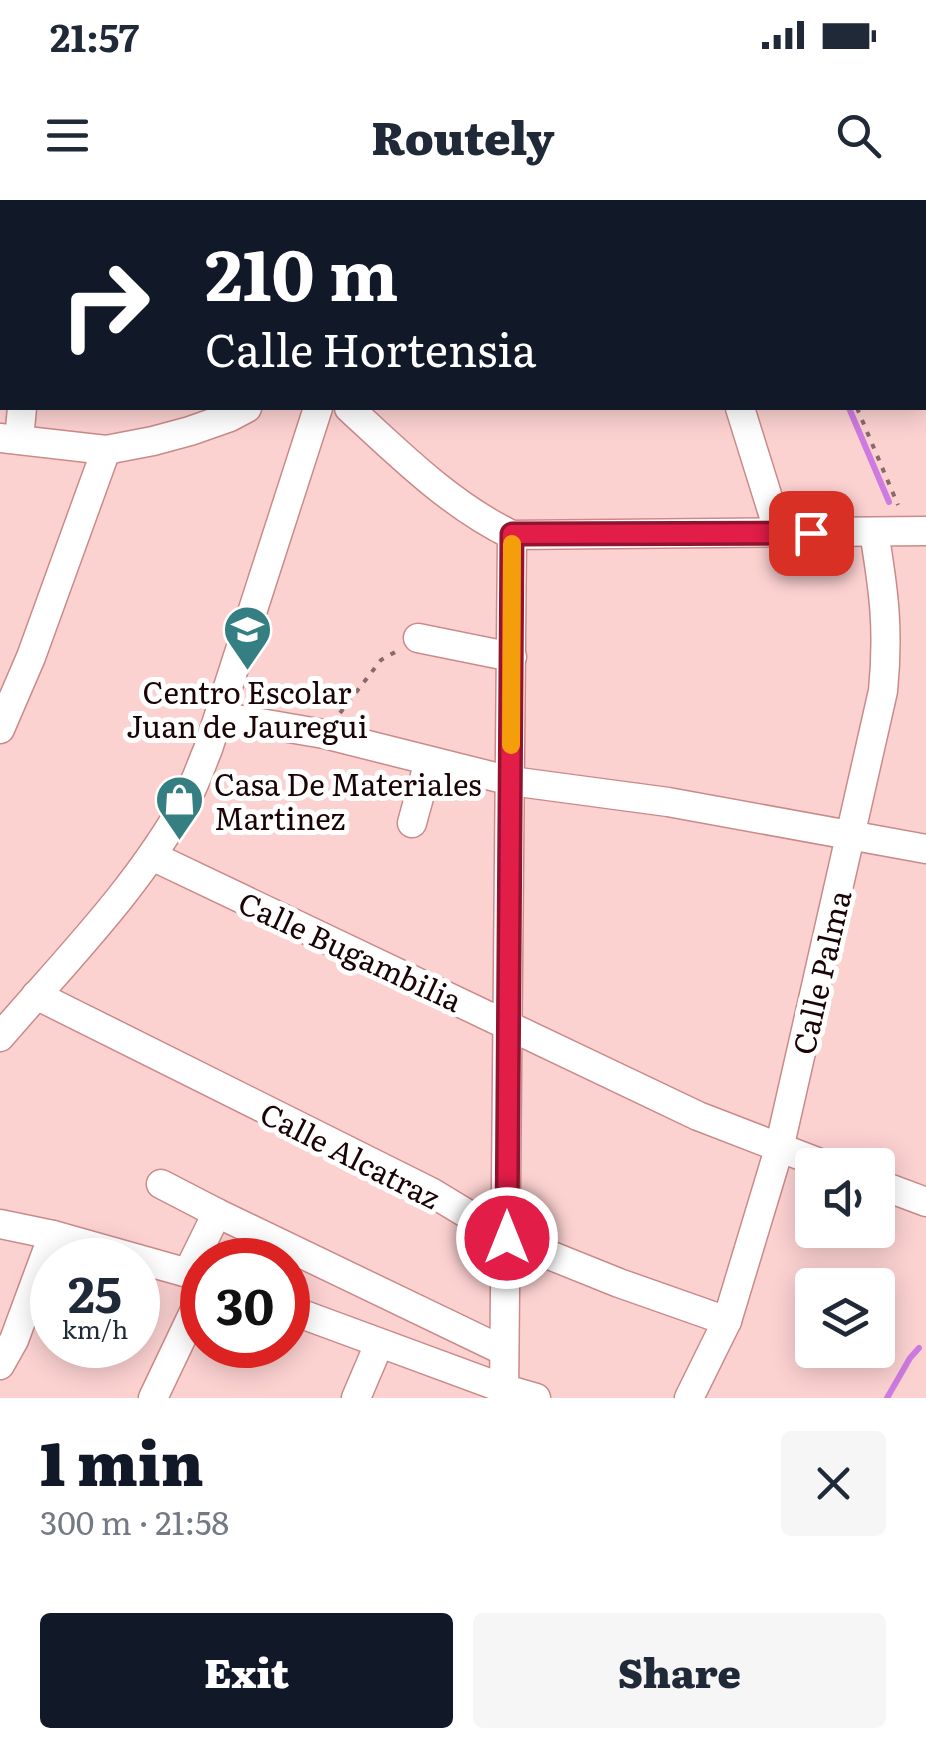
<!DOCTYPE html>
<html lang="en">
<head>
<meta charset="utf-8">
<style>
	body { margin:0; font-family:Literata,serif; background:#f6f6f7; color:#1f2937; height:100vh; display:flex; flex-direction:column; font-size:38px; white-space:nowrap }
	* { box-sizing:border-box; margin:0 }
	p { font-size:32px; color:#747a83 }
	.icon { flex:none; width:55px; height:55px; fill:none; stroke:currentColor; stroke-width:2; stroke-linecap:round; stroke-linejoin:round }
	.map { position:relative; height:1198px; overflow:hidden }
	.sheet { display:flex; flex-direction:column; background:#fff; flex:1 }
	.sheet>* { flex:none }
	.top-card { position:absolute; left:0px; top:0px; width:928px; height:210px; box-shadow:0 5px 25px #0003; background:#111827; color:#fff; overflow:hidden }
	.controls { position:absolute; left:795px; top:948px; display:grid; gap:20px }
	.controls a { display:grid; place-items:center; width:100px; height:100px; border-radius:10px; background:#fff; box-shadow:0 5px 25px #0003; font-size:50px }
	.speed { position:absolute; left:30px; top:1038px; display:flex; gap:20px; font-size:50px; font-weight:700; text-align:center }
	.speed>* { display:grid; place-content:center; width:130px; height:130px; border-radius:50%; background:#fff; box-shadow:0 5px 25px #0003; line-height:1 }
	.speed small { font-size:25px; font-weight:400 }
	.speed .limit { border:15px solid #d22; background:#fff; color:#111 }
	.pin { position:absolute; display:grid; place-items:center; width:85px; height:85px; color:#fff; margin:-42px; border-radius:20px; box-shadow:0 5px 15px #0006 }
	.me { position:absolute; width:110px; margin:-55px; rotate:0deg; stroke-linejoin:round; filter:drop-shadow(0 0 8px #0008) }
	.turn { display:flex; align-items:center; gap:35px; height:210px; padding:0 40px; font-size:45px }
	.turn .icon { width:130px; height:130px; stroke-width:2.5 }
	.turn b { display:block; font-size:70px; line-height:85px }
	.round { display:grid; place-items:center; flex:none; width:105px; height:105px; border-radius:10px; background:#f6f6f7 }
	.overview { display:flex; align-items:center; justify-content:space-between; height:170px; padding:0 40px }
	h1 { font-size:60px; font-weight:800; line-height:75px; color:#111827 }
	.button { display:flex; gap:20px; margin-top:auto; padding:20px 40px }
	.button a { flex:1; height:115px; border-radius:10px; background:#111827; color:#fff; font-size:40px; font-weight:800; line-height:115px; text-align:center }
	.button a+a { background:#f6f6f7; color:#1f2937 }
	.status { display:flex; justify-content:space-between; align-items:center; height:70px; padding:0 50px; background:#fff; direction:ltr }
	.status svg { height:28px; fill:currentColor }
	header { display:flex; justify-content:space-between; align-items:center; height:130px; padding:0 40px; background:#fff; font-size:45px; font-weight:800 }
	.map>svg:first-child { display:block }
</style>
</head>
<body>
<div class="status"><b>21:57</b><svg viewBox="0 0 49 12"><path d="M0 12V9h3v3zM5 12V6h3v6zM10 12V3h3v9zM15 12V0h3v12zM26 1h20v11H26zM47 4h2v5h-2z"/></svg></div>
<header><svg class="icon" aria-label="menu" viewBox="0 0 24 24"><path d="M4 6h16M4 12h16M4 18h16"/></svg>Routely<svg class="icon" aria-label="search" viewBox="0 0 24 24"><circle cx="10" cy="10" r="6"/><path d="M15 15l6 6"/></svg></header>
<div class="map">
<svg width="926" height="1198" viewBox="0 0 926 1198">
	<rect width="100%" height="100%" fill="#fcd2d1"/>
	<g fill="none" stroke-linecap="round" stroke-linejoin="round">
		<!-- stream -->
		<g stroke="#cd7be1" stroke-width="6">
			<path d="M763 0 764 2"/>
			<path d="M849 208 889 302"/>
			<path d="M887 1198 910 1158 919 1148"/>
		</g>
		<defs>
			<g id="minor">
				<path d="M53 2V0"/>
				<path d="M237 2 238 0"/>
				<path d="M532 2 535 0"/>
				<path d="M0 71 2 72"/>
				<path d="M349 208C399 254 450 305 512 335L926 331"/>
				<path d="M740 208 779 333"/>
				<path d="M0 238 106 250 153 241 190 231 230 217 247 208"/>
				<path d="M19 239 22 208"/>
				<path d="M418 438 512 457"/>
				<path d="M219 516 324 534 511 581 668 602 926 649"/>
				<path d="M0 529 31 457 106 250"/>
				<path d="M412 623 429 561"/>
				<path d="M152 656 698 916 825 965"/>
				<path d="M36 795 431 992 507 1038 619 1083 727 1121"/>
				<path d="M0 837C66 760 138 688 187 599 195 583 201 566 208 549L318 208"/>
				<path d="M161 984 217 1013 504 1151"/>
				<path d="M878 984 926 1002"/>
				<path d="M0 1024 53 1035 202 1077"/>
				<path d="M188 1072 217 1013"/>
				<path d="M288 1109 505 1189 536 1198"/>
				<path d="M0 1165 14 1140 53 1035"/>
				<path d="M153 1198 202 1095"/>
				<path d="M356 1198 379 1144"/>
				<path d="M504 1198 512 335"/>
				<path d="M689 1198 727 1121 779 949 883 491C889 430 884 392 874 332"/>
			</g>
		</defs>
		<!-- minor casing -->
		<use href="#minor" stroke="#cb8a8a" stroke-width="31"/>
		<!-- path -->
		<g stroke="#896969" stroke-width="4" stroke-dasharray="5 8" stroke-linecap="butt">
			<path d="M774 0 775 2"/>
			<path d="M857 208 898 305"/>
			<path d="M340 513 381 460 397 451"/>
		</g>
		<!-- minor -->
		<use href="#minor" stroke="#fff" stroke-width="28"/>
	</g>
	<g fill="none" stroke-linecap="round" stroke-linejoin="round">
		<defs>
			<path id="route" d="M507 1038 512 334 811 333"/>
		</defs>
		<!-- route casing -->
		<use href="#route" stroke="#92132f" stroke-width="25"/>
		<!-- route -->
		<use href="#route" stroke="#e11d48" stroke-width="18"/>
		<!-- slow -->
		<path stroke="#f59e0b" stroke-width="18" d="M511 545 512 344"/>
	</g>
	<!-- icons -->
	<defs>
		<symbol id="school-pin" viewBox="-11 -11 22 30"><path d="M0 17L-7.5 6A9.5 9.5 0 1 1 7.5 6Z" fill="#357e81" stroke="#fff"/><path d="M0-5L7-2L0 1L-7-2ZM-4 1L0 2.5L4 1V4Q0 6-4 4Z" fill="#fff"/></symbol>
		<symbol id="shop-pin" viewBox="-11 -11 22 30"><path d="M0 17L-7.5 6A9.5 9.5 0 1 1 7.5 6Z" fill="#357e81" stroke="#fff"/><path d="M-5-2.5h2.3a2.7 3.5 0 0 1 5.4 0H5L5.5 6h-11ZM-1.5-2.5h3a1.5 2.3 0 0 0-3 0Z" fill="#fff"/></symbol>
	</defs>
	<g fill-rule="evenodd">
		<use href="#school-pin" x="220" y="402" width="55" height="75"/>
		<use href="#shop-pin" x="152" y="572" width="55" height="75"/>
	</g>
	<g text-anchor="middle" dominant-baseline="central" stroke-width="10" stroke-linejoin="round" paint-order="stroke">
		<!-- poi labels -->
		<g font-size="30" fill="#1a0405" stroke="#fff">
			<text x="247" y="491">Centro Escolar<tspan x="247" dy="34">Juan de Jauregui</tspan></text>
			<text x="214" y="583" text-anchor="start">Casa De Materiales<tspan x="214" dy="34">Martinez</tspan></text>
		</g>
		<!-- street labels -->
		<g font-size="30" fill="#1a0405" stroke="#fff">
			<text transform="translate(351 750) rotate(25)">Calle Bugambilia</text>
			<text transform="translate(820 772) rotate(-77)">Calle Palma</text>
			<text transform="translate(351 954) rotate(27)">Calle Alcatraz</text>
		</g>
	</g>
</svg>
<div class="controls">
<a><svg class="icon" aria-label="sound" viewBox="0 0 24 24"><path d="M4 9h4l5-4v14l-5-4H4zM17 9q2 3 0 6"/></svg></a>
<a><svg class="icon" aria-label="layers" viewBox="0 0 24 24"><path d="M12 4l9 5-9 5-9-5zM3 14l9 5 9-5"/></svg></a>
</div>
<div class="speed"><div>25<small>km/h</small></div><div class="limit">30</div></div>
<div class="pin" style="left:811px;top:333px;background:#d93025"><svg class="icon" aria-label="arrive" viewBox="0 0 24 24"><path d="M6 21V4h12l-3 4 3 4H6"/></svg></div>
<svg class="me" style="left:507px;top:1038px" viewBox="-20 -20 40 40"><circle r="17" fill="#e11d48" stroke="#fff" stroke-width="3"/><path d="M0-11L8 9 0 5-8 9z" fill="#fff"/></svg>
<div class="top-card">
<div class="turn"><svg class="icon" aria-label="right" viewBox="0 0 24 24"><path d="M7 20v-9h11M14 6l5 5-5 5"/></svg><div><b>210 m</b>Calle Hortensia</div></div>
</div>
</div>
<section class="sheet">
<div class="overview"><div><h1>1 min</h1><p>300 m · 21:58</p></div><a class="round"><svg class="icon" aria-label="close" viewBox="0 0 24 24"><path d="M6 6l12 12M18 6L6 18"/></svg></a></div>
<div class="button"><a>Exit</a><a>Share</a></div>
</section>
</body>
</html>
